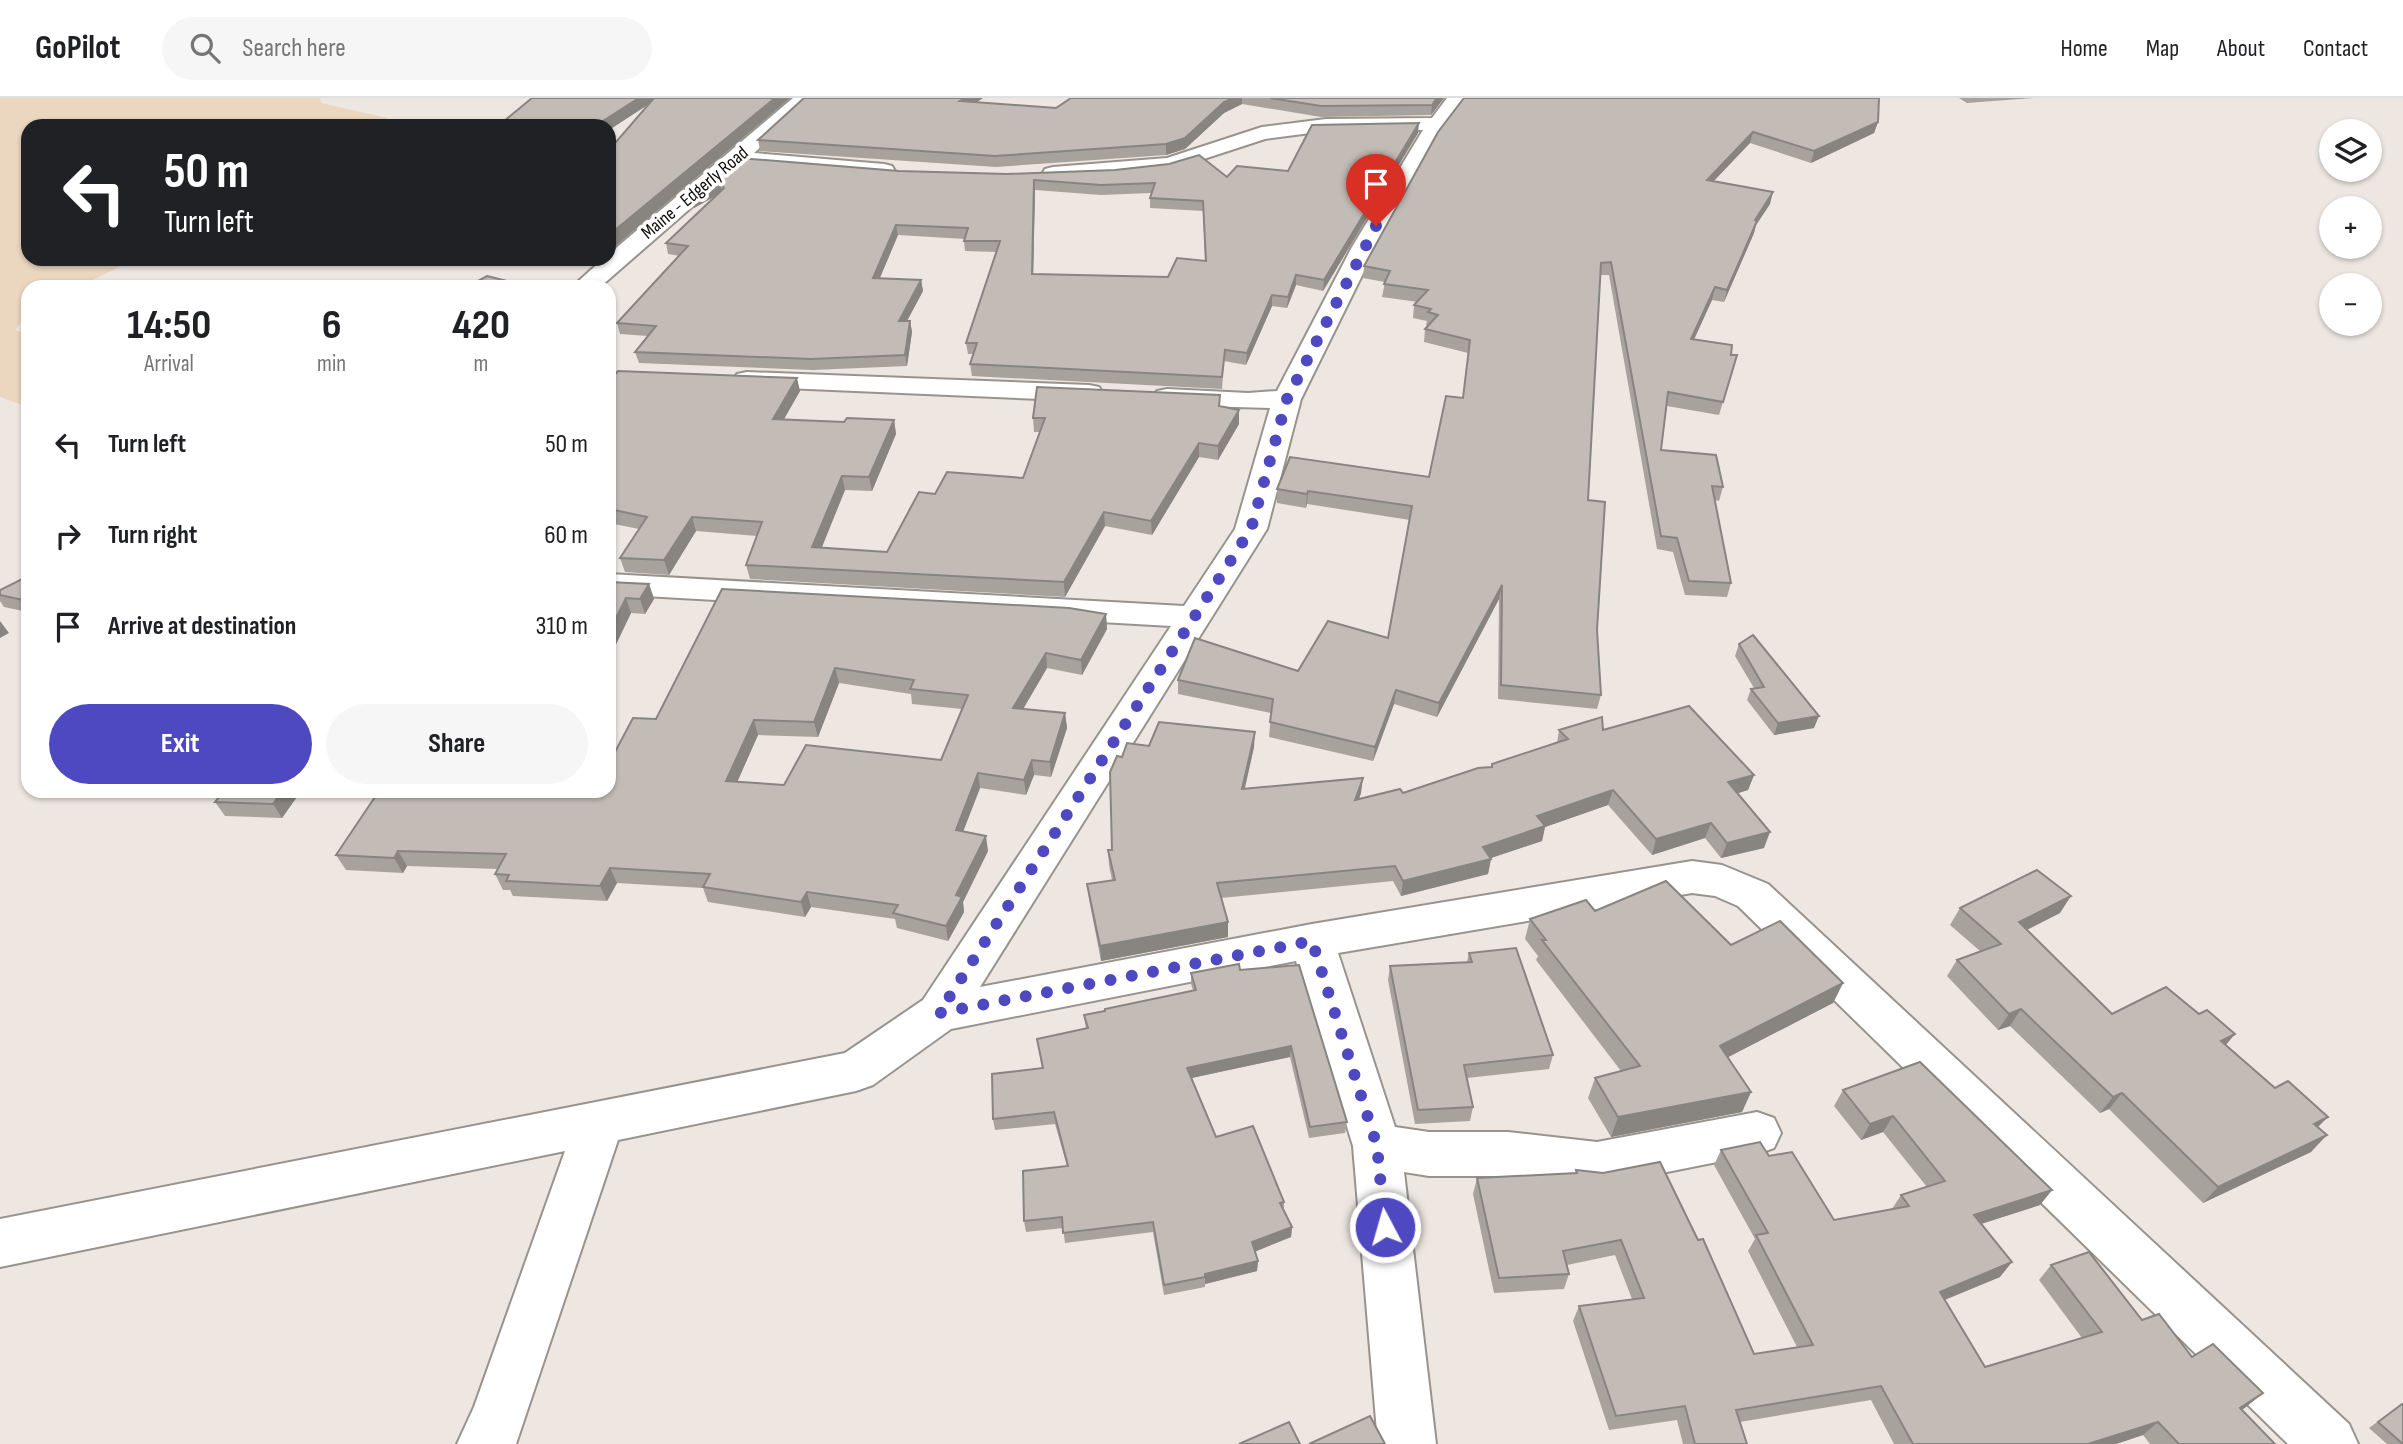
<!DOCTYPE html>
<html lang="en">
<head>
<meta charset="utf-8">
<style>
	body { margin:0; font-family:"Sofia Sans Condensed",sans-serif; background:#f6f6f6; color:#202124; height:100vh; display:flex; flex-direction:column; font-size:26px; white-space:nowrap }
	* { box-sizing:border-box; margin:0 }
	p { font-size:23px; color:#757577 }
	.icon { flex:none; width:38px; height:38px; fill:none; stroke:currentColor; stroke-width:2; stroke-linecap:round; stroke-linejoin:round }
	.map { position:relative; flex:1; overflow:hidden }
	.side { position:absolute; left:21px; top:182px; width:595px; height:518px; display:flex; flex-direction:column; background:#fff; border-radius:21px; box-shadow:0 2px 5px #0004 }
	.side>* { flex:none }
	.top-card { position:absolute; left:21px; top:21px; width:595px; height:147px; border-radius:21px; box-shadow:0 2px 5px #0004; background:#202124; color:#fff; overflow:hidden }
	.fabs { position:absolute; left:2319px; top:21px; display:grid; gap:14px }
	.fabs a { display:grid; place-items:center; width:63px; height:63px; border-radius:50%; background:#fff; box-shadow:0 2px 5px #0004; font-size:35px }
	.pin { position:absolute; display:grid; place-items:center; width:60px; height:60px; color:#fff; margin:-72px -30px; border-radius:50% 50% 50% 0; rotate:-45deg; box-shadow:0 0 7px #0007 }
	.pin .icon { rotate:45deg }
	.me { position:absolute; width:77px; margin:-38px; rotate:354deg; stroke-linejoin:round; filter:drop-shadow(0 0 5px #0008) }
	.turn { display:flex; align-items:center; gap:24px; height:147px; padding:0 28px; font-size:32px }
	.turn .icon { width:91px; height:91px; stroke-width:2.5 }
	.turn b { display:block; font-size:49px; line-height:60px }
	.eta { display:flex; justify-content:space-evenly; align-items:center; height:119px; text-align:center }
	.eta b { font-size:42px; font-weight:700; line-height:49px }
	.primary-button { display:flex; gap:14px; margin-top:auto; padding:14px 28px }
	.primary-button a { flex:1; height:80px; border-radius:42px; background:#4e49c0; color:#fff; font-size:28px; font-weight:700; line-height:80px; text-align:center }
	.primary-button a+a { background:#f6f6f6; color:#202124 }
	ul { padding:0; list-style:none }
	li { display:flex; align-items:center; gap:21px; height:91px; padding:0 28px }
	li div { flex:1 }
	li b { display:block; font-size:26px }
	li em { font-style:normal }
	header { display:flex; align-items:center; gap:42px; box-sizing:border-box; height:98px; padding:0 35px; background:#fff; border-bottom:2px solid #e0e0e0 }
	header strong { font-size:33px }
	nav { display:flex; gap:38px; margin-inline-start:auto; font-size:24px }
	.search { width:490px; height:63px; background:#f6f6f6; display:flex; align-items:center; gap:18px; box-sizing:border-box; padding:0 24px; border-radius:38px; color:#757577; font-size:26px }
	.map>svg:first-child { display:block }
</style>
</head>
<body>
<header>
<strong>GoPilot</strong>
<div class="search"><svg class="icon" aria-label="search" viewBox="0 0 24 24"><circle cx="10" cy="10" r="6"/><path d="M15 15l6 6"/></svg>Search here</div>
<nav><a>Home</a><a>Map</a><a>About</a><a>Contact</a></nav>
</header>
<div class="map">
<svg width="2403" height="1346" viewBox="0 0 2403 1346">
	<rect width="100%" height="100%" fill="#eee7e1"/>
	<!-- green -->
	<path fill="#ebd6bf" d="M0 0H320L321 5 387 20 391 28H28V161H136L78 189H28V215L15 232 28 237V309L0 299Z"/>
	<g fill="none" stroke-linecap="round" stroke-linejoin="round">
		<defs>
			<g id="street">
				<path d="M793 0H815L754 55 884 66 892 68 895 73 892 78 884 80 740 67 600 189H572L603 161H609V156Z"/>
				<path d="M1447 0H1467L1435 44 1376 149 1301 301 1267 431 980 889 1312 826 1692 763 1722 767 1768 786 2349 1326 2358 1346H2288L1738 808 1715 798 1692 795 1338 855 1395 1029 1429 1034H1508L1597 1044 1757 1014 1774 1020 1781 1035 1774 1050 1757 1056 1597 1088 1508 1078H1429L1404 1074 1436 1346H1378L1353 1048 1296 863 951 931 873 987 856 993 618 1042 516 1346H457L474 1309 565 1053 0 1169V1121L845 955 923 902 1171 528 609 496V476L1184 508 1235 431 1270 310 1167 307 1157 305 1153 299 1157 293 1167 291 1248 295 1277 293 1352 149 1423 32 1326 33 1265 41 1170 72 1053 83 1045 81 1042 76 1045 71 1053 69 1167 60 1262 29 1326 21 1432 20Z"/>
				<path d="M747 274 1089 287 1099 289 1103 295 1099 301 1089 303 737 288 733 282 737 276Z"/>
			</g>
		</defs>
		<!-- street casing -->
		<use href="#street" stroke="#99938d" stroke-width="4"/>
		<!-- street -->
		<use href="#street" fill="#fff" fill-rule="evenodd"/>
	</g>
	<!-- wall -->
	<g fill="#a8a29d" fill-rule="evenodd">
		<path d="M532 0H790L613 150 609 149V52L649 6 609 32V28Z"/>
		<path d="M804 0H983L977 4 1056 10 1071 0H1444L1431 17 1321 19 1242 6 1224 15 1185 51 1166 57 996 69 760 53 758 42Z"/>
		<path d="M1464 0 1878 6V24L1874 35 1811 65 1750 45 1714 83 1770 106 1756 127 1754 135 1724 204 1712 202 1694 242 1731 257H1737L1719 317 1667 308 1661 352 1723 389 1719 403 1715 402 1731 485 1727 499 1685 497 1673 454 1657 451 1609 177H1600L1588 402 1601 597 1597 611 1498 601 1499 501 1437 619 1394 606 1373 663 1269 639 1271 615 1178 596V582L1298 573 1388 540 1410 422 1307 406 1306 410 1277 405V391L1429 379 1463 300 1468 255 1424 244 1425 231 1429 228 1426 227 1427 223 1413 220 1414 207 1418 204 1382 199 1385 184 1363 180 1364 168Z"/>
		<path d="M1959 0H2034L1967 5Z"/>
		<path d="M1418 35 1323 193 1296 187 1287 210 1272 208 1246 267 1224 263 1222 291 972 278 970 266 973 256H968L966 245 996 154 965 153 964 143 965 141 898 137 880 180 921 182 923 193 907 223H910L912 234 907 268 813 272 639 265 635 254 648 238 620 236 617 225 680 158 668 156 666 145 714 99 694 110 692 100 739 60 899 73 1007 76 1227 79 1288 73ZM1035 92 1101 97 1151 95 1150 100V110L1203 113 1205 163 1168 179 1033 176Z"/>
		<path d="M609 281 800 293 784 321 844 324 894 322 896 336 872 393 845 392 821 450 887 454 935 396 1023 380 1040 334H1034L1033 320 1220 308 1239 326 1218 362 1199 359 1152 437 1105 428 1065 499 750 481 746 467 757 438 696 433 669 477 625 474 620 460 639 431 609 425Z"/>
		<path d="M28 478V514L4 509 0 503V492Z"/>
		<path d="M609 484 649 486 654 501 645 516 631 515 609 561Z"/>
		<path d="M722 491 1106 516 1107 531 1082 577 1047 570 1023 611 1065 615 1067 630 1051 679 1034 677 1026 697 980 690 963 733 988 753 963 804 964 814 948 843 897 830 895 821 811 809 805 819 708 804 703 790 617 785 607 803 513 798 510 792H503L495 776 498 771 407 768 403 775 346 772 336 757 615 654 656 621ZM839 585 911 596 912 606 962 611 941 662 784 687 737 684 758 637 818 639Z"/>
		<path d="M1739 546 1814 630 1774 637 1747 602 1751 591 1754 590 1735 558Z"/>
		<path d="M1559 632H1603L1754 677 1748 692 1737 695 1764 750 1721 760 1705 740 1652 757 1608 707 1545 729 1542 743 1491 760 1488 776 1401 798 1393 783 1221 800 1228 824V839L1101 863 1089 801 1087 786 1112 782 1109 767 1108 752H1112L1122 659 1149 648 1254 649 1245 690 1361 695 1359 701 1403 695 1491 669 1557 645Z"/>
		<path d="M224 693H301L282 720 225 718 215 704Z"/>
		<path d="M1960 810 2060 815 2027 832 2112 916H2199L2235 936 2226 947 2318 1029 2311 1054 2203 1105 2109 1011 2100 1015 2010 928 1998 932 1947 878 1957 862 1980 853 1950 827Z"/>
		<path d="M1595 813 1731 847 1843 885 1833 905 1728 959 1751 994 1742 1014 1611 1039 1588 1000 1595 980 1621 973 1536 862 1538 858 1525 841 1530 821Z"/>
		<path d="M1469 855 1553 957 1549 971 1467 980 1473 1009 1470 1023 1415 1026 1388 882 1390 868 1467 864Z"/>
		<path d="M1240 872 1347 1024 1345 1035 1309 1040 1290 959 1191 980 1216 1039 1284 1104V1112L1292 1129 1291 1139 1255 1153 1258 1163 1257 1173 1205 1186V1189L1164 1197 1153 1134 1065 1145 1063 1130 1026 1134 1024 1123 1067 1068 1055 1026 995 1032 993 1021 1042 971 1037 941 1086 931 1084 917 1193 892 1191 886V875Z"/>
		<path d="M1843 992 2052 1092 2040 1107 1981 1126 2000 1179 1945 1202 1985 1269 2082 1240 2039 1182 2051 1167 2142 1222 2192 1259 2263 1295 2242 1312 2275 1346H2150L2143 1337 2116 1346H1894L1871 1302 1740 1324 1747 1346H1683L1677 1322 1609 1332 1573 1223 1579 1208 1632 1201 1615 1157 1567 1167 1569 1176 1564 1191 1494 1195 1473 1096 1477 1080 1575 1075 1576 1072 1698 1142 1754 1256 1797 1249 1748 1153 1755 1141 1714 1067 1721 1052 1769 1058 1834 1122 1892 1111 1901 1097 1927 1089 1883 1034 1861 1042 1834 1008Z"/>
		<path d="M2402 1306 2403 1346H2387L2369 1330Z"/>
	</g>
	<!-- shaded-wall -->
	<g fill="#88847f">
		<path d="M639 0H658L609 32V28H595Z"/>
		<path d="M775 0H790L613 150 609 137Z"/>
		<path d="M965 0H983L962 14 960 3Z"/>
		<path d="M1233 0H1242V6L1224 15 1185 51 1166 57V46L1224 4Z"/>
		<path d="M1437 0H1444L1431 17 1432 7Z"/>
		<path d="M1878 24 1874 35 1811 65 1814 53Z"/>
		<path d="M1419 25 1418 35 1323 193 1324 182Z"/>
		<path d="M1753 34 1750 45 1704 93 1707 82Z"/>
		<path d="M1034 82 1035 92 1033 186 1032 176Z"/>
		<path d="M720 84 722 94 694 110 692 100Z"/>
		<path d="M1773 94 1770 106 1756 127 1754 135 1724 204 1727 192 1755 122Z"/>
		<path d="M896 127 898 137 875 191 873 180Z"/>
		<path d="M1296 177V187L1287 210 1288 199Z"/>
		<path d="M921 182 923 193 901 234 899 223Z"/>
		<path d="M1715 189 1712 202 1688 254 1691 241Z"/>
		<path d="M1272 197V208L1246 267 1247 255Z"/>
		<path d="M910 223 912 234 907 268 905 257Z"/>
		<path d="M797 280 800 293 776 335 773 321Z"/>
		<path d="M1239 312V326L1218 362V348Z"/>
		<path d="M894 322 896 336 872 393 869 379Z"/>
		<path d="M1199 345V359L1152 437 1151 423Z"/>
		<path d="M842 378 845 392 816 464 812 449Z"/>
		<path d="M1308 393 1307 406 1306 410 1307 396Z"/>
		<path d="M1104 414 1105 428 1065 499 1064 484Z"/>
		<path d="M692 419 696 433 669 477 664 462Z"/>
		<path d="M649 486 654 501 645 516 640 501Z"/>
		<path d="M1502 487 1499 501 1437 619 1439 605Z"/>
		<path d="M626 500 631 515 609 561V534Z"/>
		<path d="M1106 516 1107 531 1082 577 1081 562Z"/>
		<path d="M0 523 9 535 0 540Z"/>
		<path d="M1046 555 1047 570 1015 625 1013 610Z"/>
		<path d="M835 570 839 585 818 639 814 624Z"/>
		<path d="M1396 592 1394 606 1373 663 1375 649Z"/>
		<path d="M1065 615 1067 630 1051 679 1050 664Z"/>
		<path d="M1819 618 1814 630 1774 637 1778 625Z"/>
		<path d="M754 622 758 637 731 698 726 683Z"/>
		<path d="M1255 634 1254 649 1241 706 1242 691Z"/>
		<path d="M1032 662 1034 677 1026 697 1024 682Z"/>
		<path d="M978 675 980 690 958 747 956 732Z"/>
		<path d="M1754 677 1748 692 1723 700 1728 684Z"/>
		<path d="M1363 680 1361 695 1353 718 1355 702Z"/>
		<path d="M1613 692 1608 707 1545 729 1542 743 1485 762 1491 761 1488 776 1401 798 1403 783 1483 749 1537 718Z"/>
		<path d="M282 693H301L282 720 273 706Z"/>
		<path d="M1711 725 1705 740 1652 757 1656 741Z"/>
		<path d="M1770 734 1764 750 1721 760 1727 745Z"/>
		<path d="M986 738 988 753 963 804 964 814 948 843 946 828 956 797Z"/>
		<path d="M398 753 407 768 403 775 394 760Z"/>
		<path d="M610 770 617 785 607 803 600 788Z"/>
		<path d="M807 794 811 809 805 819 801 804Z"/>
		<path d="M2071 798 2060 815 2008 841 2019 824Z"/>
		<path d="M1228 824V839L1101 863 1100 848Z"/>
		<path d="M1843 885 1833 905 1711 968 1720 948Z"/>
		<path d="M2021 911 2010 928 1998 932 2009 916Z"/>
		<path d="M2235 936 2221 952V943Z"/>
		<path d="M1291 948 1290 959 1187 981V970Z"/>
		<path d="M1751 994 1742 1014 1611 1039 1618 1019Z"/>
		<path d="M2122 995 2109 1011 2100 1015 2113 999Z"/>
		<path d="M1893 1018 1883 1034 1861 1042 1870 1026Z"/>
		<path d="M2328 1019 2312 1035 2314 1026Z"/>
		<path d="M2327 1037 2311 1054 2203 1105 2218 1089Z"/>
		<path d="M2052 1092 2040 1107 1962 1132 1974 1117Z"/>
		<path d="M1292 1129 1291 1139 1252 1155V1144Z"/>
		<path d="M1258 1163 1257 1173 1205 1186V1176Z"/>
		<path d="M2012 1164 2000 1179 1929 1208 1940 1194Z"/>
		<path d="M2263 1295 2246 1309 2223 1324 2240 1310Z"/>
		<path d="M2158 1324 2143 1337 2116 1346H2088Z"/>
	</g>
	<!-- building -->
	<g fill="#c3bcb6" stroke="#88847f" stroke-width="2" fill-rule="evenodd">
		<path d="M532 0H639L595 28H498Z"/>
		<path d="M654 0H775L609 137V52Z"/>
		<path d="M804 0H965L960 3 1056 10 1071 0H1233L1224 4 1185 40 1166 46 995 58 758 42Z"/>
		<path d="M1270 0H1437L1432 7 1321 8Z"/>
		<path d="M1464 0H1879L1878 24 1814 53 1753 34 1707 82 1773 94 1755 122 1757 123 1727 192 1715 189 1691 241 1732 247 1731 257H1737L1723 304 1668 294 1661 352 1716 357 1723 389 1712 388 1731 485 1689 483 1677 440 1661 438 1611 164 1601 165 1588 402 1605 404 1597 532 1601 597 1501 587 1502 487 1439 605 1396 592 1375 649 1270 624 1273 601 1178 582 1195 540 1298 573 1328 523 1388 540 1412 408 1308 393 1307 396 1277 391 1290 359 1429 379 1446 298 1463 300 1470 242 1425 231 1438 217 1428 214 1431 211 1414 207 1428 192 1384 186 1390 173 1364 168 1438 34Z"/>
		<path d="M1419 25 1324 182 1296 177 1288 199 1272 197 1247 255 1225 252 1222 279 970 266 977 245H966L1000 143H964L968 130 896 127 873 180 921 182 899 223H910L905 257 811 261 635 254 656 228 617 225 688 148 666 145 724 90 720 84 692 100 739 60 899 73 1007 76 1115 72 1169 66 1199 57 1227 79 1237 68 1288 73 1312 27ZM1034 82 1101 87 1155 85 1150 100 1203 103 1206 163 1177 160 1168 179 1032 176Z"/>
		<path d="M487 178 531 189H467Z"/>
		<path d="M618 273 797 280 773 321 844 324 847 320 894 322 869 379 842 378 812 449 887 454 919 394 935 396 947 374 1023 380 1045 320H1033L1037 289 1220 297 1219 308 1239 312 1218 348 1199 345 1151 423 1104 414 1064 484 746 467 762 424 692 419 664 462 620 460 647 419 609 411V281H611Z"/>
		<path d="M28 478V503L0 497V492Z"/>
		<path d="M609 484 649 486 640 501 626 500 609 534Z"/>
		<path d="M722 491 1069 510 1106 516 1081 562 1046 555 1013 610 1065 615 1050 664 1032 662 1024 682 978 675 956 732 986 738 956 797 962 799 946 828 893 815 898 807 807 794 801 804 703 789 710 776 610 770 600 788 506 783 509 777 495 776 506 756 398 753 394 760 336 757 379 693H609V653L615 654 633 620 656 621ZM835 570 914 582 910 591 968 597 941 662 806 647 784 687 726 683 754 622 814 624Z"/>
		<path d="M1753 537 1819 618 1778 625 1751 591 1764 589 1739 546Z"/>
		<path d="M1689 608 1754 677 1728 684 1770 734 1727 745 1711 725 1656 741 1613 692 1537 718 1545 728 1483 749 1491 761 1403 783 1395 768 1217 785 1228 824 1100 848 1087 786 1115 782 1108 752H1112L1110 674 1117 658 1122 659 1127 645 1149 648 1159 624 1255 634 1242 691 1363 680 1355 702 1400 691 1403 695 1478 670 1492 669V666L1568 641 1559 632 1602 619 1603 632Z"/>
		<path d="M224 693H282L273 706 215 704Z"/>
		<path d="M2037 772 2071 798 2019 824 2112 916 2166 889 2199 916 2207 912 2235 936 2221 943 2275 990 2288 983 2328 1019 2314 1026 2327 1037 2218 1089 2122 995 2113 999 2021 911 2009 916 1957 862 2001 846 1960 810Z"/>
		<path d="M1666 783 1731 847 1780 823 1843 885 1720 948 1751 994 1618 1019 1595 980 1640 968 1542 842H1546L1530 821 1586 802 1595 813Z"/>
		<path d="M1516 850 1553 957 1464 967 1473 1009 1418 1012 1390 868 1472 864 1469 855Z"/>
		<path d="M1239 866 1240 872 1299 867 1347 1024 1310 1029 1291 948 1187 970 1216 1039 1253 1028 1284 1104 1280 1105 1292 1129 1252 1144 1258 1163 1205 1176V1179L1164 1187 1153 1124 1063 1135 1062 1119 1024 1123 1023 1073 1068 1068 1054 1014 993 1021 992 976 1043 970 1037 941 1088 930 1084 917 1105 913V911L1196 892 1191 875Z"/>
		<path d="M1920 964 2052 1092 1974 1117 2012 1164 1940 1194 1985 1269 2102 1234 2051 1167 2089 1154 2142 1222 2159 1216 2192 1259 2213 1246 2263 1295 2240 1310 2275 1346H2179L2158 1324 2088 1346H1913L1881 1288 1736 1312 1747 1346H1695L1685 1308 1616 1318 1579 1208 1644 1200 1621 1142 1563 1153 1569 1176 1499 1180 1477 1080 1577 1075 1576 1072 1603 1075 1660 1064 1698 1142 1703 1141 1754 1256 1813 1247 1756 1137 1768 1135 1721 1052 1760 1044 1769 1058 1792 1054 1834 1122 1909 1108 1901 1097 1945 1083 1893 1018 1870 1026 1843 992Z"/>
		<path d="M2402 1306 2403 1307V1346L2378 1324Z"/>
		<path d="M1370 1318 1385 1346H1309Z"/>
		<path d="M1289 1324 1300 1346H1239Z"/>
	</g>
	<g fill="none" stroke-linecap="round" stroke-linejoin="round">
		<!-- route -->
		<path stroke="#4e49c0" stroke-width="12" stroke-dasharray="0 21.6" d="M1376 128 1287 301 1251 431 939 915 1312 843 1377 1048 1385 1129"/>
	</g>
	<g text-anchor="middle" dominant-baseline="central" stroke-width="7" stroke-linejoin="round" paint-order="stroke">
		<!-- far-street labels -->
		<g font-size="19" fill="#0f0c0a" stroke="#fff">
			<text transform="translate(695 95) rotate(-40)">Maine - Edgerly Road</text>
		</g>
	</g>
</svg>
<div class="fabs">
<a><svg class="icon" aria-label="layers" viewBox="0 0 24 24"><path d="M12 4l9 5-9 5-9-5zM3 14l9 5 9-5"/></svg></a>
<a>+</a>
<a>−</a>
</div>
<div class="pin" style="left:1376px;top:128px;background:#d93025"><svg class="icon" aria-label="arrive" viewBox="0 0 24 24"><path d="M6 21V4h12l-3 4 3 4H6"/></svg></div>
<svg class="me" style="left:1385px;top:1129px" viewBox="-20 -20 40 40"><circle r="17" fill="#4e49c0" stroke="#fff" stroke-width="3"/><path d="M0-11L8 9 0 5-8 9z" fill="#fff"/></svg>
<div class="top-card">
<div class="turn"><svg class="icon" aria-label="left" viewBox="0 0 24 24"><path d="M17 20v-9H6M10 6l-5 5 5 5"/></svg><div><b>50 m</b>Turn left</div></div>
</div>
<section class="side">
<div class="eta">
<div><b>14:50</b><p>Arrival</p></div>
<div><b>6</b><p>min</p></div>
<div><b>420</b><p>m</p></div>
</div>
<ul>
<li><svg class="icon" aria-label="left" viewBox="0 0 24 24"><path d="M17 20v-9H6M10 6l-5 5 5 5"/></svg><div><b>Turn left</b></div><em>50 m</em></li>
<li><svg class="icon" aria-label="right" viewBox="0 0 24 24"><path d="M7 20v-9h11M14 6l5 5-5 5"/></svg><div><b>Turn right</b></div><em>60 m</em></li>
<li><svg class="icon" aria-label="arrive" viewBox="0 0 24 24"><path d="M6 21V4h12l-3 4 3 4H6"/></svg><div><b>Arrive at destination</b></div><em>310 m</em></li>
</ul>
<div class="primary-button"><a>Exit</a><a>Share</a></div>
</section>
</div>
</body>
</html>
